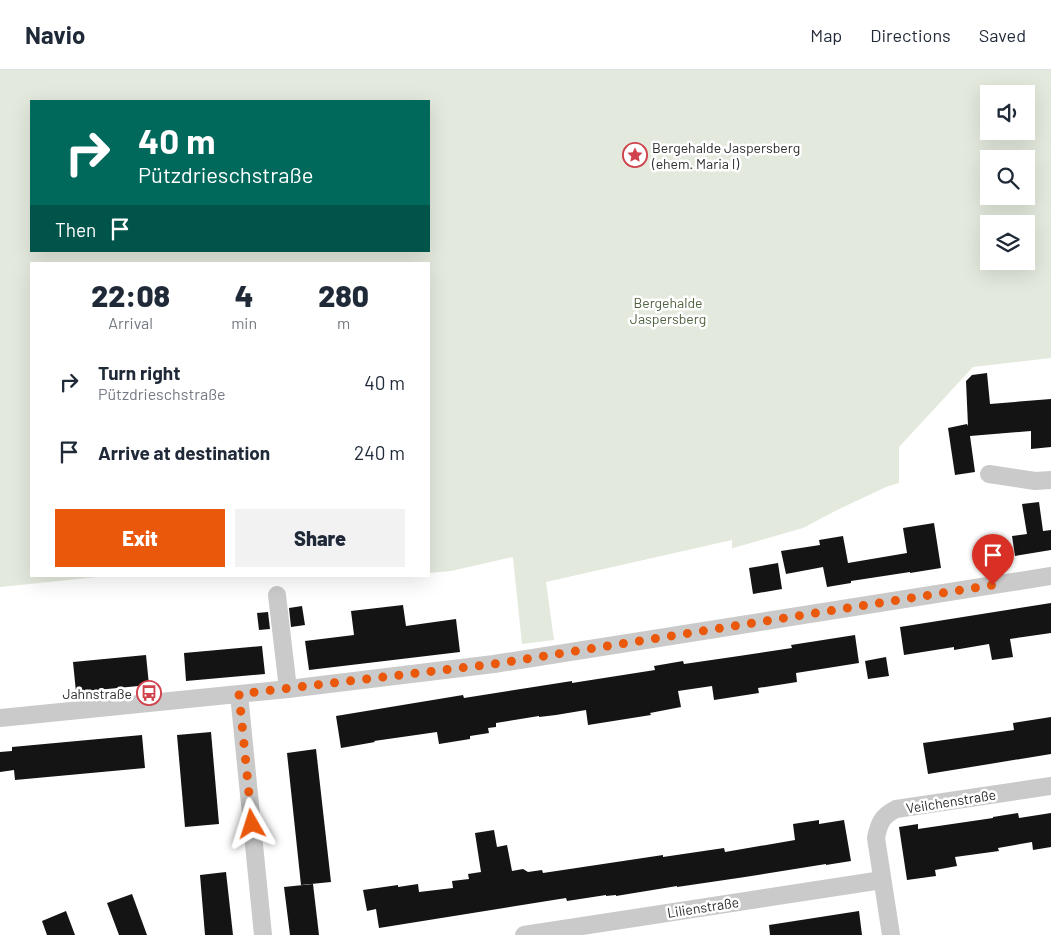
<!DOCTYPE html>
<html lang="en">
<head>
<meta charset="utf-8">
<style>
	body { margin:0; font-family:Barlow,sans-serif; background:#f2f2f3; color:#1f2937; height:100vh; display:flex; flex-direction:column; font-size:19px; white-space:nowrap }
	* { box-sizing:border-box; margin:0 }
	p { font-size:16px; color:#747a83 }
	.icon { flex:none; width:28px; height:28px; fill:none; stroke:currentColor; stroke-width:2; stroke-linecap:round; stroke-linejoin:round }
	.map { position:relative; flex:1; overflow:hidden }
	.sheet { position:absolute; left:30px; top:192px; width:400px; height:315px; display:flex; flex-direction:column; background:#fff; border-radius:0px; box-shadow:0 5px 20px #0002 }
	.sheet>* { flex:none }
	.top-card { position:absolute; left:30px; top:30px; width:400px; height:152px; border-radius:0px; box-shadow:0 5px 20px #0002; background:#00695c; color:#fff; overflow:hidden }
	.fabs { position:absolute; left:980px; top:15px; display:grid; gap:10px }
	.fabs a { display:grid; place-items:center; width:55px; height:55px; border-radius:0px; background:#fff; box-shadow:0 5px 20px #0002; font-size:25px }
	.pin { position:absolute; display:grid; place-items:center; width:42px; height:42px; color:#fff; margin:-51px -21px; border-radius:50% 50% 50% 0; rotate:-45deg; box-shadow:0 0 5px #0007 }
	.pin .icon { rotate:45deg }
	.me { position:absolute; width:55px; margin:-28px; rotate:354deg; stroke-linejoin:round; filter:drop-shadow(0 0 4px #0008) }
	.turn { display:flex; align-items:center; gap:18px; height:105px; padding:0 25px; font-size:22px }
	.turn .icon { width:65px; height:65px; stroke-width:2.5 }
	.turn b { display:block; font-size:35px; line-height:42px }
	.then { display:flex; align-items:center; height:48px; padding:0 25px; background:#0003; gap:10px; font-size:19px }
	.eta { display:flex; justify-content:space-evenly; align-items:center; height:85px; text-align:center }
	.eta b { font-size:30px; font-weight:800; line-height:35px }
	.primary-button { display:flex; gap:10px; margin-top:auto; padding:10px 25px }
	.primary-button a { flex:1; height:58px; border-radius:0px; background:#ea580c; color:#fff; font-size:20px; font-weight:800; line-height:58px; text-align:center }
	.primary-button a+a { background:#f2f2f3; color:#1f2937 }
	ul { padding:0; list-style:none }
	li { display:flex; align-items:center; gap:15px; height:70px; padding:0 25px }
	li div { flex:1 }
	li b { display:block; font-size:19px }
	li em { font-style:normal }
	header { display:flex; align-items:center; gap:30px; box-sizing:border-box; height:70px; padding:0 25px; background:#fff; border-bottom:1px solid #e0e1e3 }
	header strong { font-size:24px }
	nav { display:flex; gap:28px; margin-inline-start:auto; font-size:18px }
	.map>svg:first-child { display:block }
</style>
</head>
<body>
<header>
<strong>Navio</strong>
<nav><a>Map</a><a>Directions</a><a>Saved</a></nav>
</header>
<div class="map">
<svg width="1051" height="865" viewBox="0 0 1051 865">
	<rect width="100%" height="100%" fill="#fff"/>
	<!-- green -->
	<path fill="#e3e9dc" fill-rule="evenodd" d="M0 0H1051V288L973 297 899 377V413L886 417 835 441 803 458 733 478H732V470L546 512 554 570 522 574 513 488 512 487 451 501 429 503V194H31V506H108L0 517ZM989 24H1026V61H989ZM31 31H429V181H31ZM989 89H1026V126H989ZM989 154H1026V191H989Z"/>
	<!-- building -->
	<g fill="#141414">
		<path d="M987 303 990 334 1051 329V377L1031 379V361L970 366 975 402 955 405 948 358 967 354 968 356 966 311 972 305Z"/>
		<path d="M1039 432 1043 461 1051 460V480L1015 486 1012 466 1027 464 1022 434Z"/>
		<path d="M934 453 941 498 910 503V502L851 511V513L827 517 823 497 786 504 781 481 820 475 819 470 843 466 848 493 907 483 903 458Z"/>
		<path d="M778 493 782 519 753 524 749 498Z"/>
		<path d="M1051 533V563L1010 569 1013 587 992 590 989 574 954 580V577L904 585 900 557Z"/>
		<path d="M403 535 406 556 456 549 460 582 309 600 305 571 354 565 351 541Z"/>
		<path d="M302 536 305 555 291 557 289 538Z"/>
		<path d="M268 542 270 559 259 560 257 543Z"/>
		<path d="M855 565 859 593 796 603 797 612 758 618 759 623 714 630 712 616 678 621 681 637 650 643 651 645 588 655 586 640 556 645 539 647V646L496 653V657L488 658 489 663 470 666V669L439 674 437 662 374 671 375 672 341 678 336 646 463 625 464 628 572 611V613L655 600 654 596 683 591 684 594 739 586 792 578 791 575Z"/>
		<path d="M262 576 265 604 186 611 184 583Z"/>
		<path d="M146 585 149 615 76 622 73 592Z"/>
		<path d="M886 587 889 606 868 609 865 591Z"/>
		<path d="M1051 647V684L928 704 923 673 1014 660 1013 653Z"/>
		<path d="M211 662 219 754 185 757 177 665Z"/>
		<path d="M142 665 145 698 15 710 14 700 0 702V682L12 681V677Z"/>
		<path d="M316 679 331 812 301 815 287 683Z"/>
		<path d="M1018 743 1019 748 1051 743V777L1033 780 1032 772 998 778 999 781 955 787 957 796 935 800 936 806 907 810 899 757 918 754V759L993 748V747Z"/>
		<path d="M819 750V754L844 750 851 791 826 795V794L745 807 677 817V816L616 826V825L606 826V825L567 831 566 828 379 858 376 839 367 841 363 820 398 815V817L418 814 419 822 453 818 452 811 469 809 468 804 481 802 475 763 494 760 497 777 507 775 512 801 523 799 528 802 542 800 543 803 663 785V787L724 778 725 782 795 770 793 754Z"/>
		<path d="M226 802 233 865H205L200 805Z"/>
		<path d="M313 814 319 865H290L284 817Z"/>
		<path d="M132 824 147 865H119L107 833Z"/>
		<path d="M66 841 75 865H47L42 851Z"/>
		<path d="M859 841 862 865H770L769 855Z"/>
	</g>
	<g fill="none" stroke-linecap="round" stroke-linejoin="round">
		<!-- minor -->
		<g stroke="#cacaca" stroke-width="18">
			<path d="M989 404 1035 411 1051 410"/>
			<path d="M277 525 288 619"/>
			<path d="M239 624 263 865"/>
			<path d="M0 648 288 619 494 594 1051 506"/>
			<path d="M524 865 882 810"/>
			<path d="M891 865 876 768C879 753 882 746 896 739L1051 716"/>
		</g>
	</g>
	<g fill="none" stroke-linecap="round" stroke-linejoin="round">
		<!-- route -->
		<path stroke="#ea580c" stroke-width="9" stroke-dasharray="0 16.2" d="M252 754 239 624 494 594 993 515"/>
	</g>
	<!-- icons -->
	<defs>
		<symbol id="sight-ring" viewBox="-11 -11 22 22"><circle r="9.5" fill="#fff" stroke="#d0434d" stroke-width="1.5"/><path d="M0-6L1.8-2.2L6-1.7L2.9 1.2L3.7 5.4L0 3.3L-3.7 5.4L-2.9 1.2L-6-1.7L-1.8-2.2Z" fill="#d0434d"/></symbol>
		<symbol id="bus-ring" viewBox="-11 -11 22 22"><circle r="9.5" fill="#fff" stroke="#d0434d" stroke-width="1.5"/><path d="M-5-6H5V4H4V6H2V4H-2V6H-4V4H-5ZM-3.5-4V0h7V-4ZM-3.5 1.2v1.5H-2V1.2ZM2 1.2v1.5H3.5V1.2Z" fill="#d0434d"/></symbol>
	</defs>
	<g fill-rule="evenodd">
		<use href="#sight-ring" x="621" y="71" width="28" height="28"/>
		<use href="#bus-ring" x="135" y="609" width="28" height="28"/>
	</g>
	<g text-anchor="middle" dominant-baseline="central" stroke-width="5" stroke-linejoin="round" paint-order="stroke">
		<!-- poi labels -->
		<g font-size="14" fill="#2d2d2d" stroke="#fff" text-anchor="start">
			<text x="652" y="77">Bergehalde Jaspersberg<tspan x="652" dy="16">(ehem. Maria I)</tspan></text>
			<text x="132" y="623" text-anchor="end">Jahnstraße</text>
		</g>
		<!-- park labels -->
		<g font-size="14" fill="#506340" stroke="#fff">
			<text x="668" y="232">Bergehalde<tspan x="668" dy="16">Jaspersberg</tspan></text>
		</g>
		<!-- street labels -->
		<g font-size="14" fill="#2d2d2d" stroke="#fff">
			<text transform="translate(951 731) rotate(-9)">Veilchenstraße</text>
			<text transform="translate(703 837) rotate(-9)">Lilienstraße</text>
		</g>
	</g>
</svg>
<div class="fabs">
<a><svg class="icon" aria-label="sound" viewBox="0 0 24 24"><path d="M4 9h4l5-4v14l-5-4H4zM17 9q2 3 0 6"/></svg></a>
<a><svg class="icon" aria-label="search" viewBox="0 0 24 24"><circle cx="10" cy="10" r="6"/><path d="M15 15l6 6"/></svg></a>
<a><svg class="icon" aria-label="layers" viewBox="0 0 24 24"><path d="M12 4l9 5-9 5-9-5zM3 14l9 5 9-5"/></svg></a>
</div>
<div class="pin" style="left:993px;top:515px;background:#d93025"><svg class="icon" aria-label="arrive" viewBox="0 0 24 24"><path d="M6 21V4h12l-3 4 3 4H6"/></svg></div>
<svg class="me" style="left:252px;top:754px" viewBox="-20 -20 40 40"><path d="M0-17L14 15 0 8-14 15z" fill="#ea580c" stroke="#fff" stroke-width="4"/></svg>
<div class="top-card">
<div class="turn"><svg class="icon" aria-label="right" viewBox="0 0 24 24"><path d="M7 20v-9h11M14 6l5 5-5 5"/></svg><div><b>40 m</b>Pützdrieschstraße</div></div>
<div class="then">Then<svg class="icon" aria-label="arrive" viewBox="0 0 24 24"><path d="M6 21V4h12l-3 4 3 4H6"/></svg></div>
</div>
<section class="sheet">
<div class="eta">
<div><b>22:08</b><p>Arrival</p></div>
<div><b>4</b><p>min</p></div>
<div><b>280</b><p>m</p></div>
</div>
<ul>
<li><svg class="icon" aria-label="right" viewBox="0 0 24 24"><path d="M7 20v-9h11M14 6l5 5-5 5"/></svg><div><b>Turn right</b><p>Pützdrieschstraße</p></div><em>40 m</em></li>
<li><svg class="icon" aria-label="arrive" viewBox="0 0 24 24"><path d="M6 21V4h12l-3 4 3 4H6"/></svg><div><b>Arrive at destination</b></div><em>240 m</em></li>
</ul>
<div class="primary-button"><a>Exit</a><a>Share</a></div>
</section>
</div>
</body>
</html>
